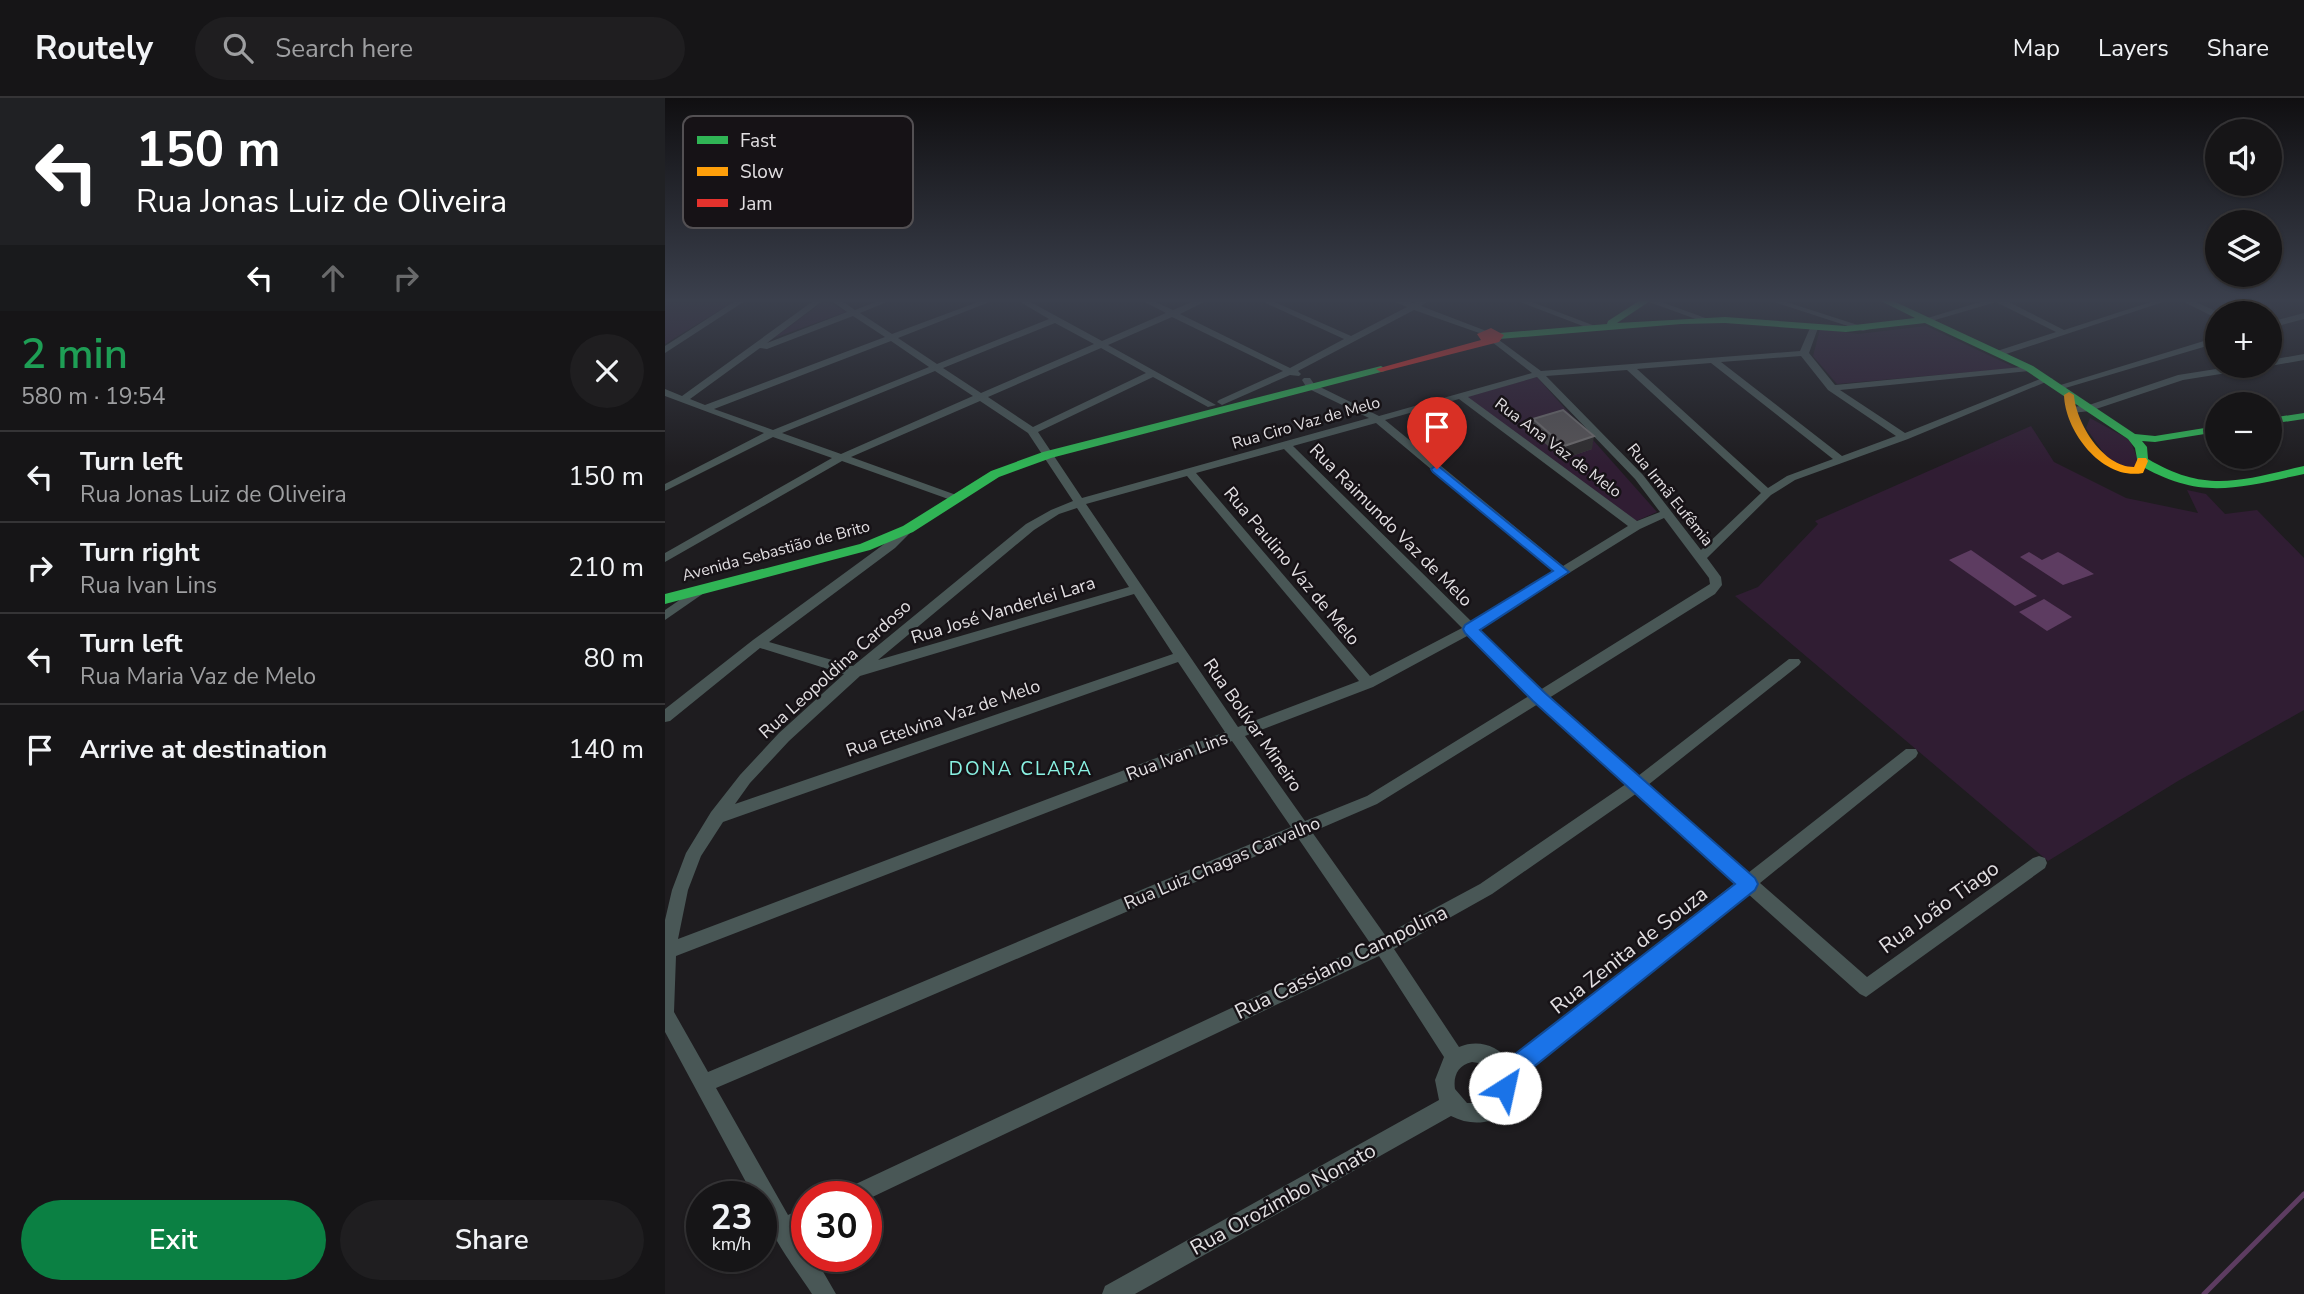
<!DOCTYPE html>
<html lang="en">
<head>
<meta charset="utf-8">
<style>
	body { margin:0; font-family:"Nunito Sans",sans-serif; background:#1f1e20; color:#f1f3f6; height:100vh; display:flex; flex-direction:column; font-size:26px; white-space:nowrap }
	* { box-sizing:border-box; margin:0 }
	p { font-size:23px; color:#9e9fa1 }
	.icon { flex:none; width:38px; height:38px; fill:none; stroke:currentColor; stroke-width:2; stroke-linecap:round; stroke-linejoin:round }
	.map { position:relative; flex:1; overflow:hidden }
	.panel { display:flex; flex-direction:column; background:#161517; width:665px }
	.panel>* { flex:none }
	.banner { background:#202124; color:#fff; overflow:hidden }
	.buttons { position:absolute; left:1540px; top:21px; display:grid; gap:14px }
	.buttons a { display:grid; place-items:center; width:77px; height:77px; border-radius:50%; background:#161517; box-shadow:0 2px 5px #0004,0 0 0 2px #353436; font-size:35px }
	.speed { position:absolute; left:21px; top:1083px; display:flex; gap:14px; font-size:35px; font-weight:700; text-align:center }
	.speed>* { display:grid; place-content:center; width:91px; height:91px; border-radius:50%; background:#161517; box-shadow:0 2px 5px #0004,0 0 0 2px #353436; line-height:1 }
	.speed small { font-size:18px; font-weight:400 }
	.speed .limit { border:10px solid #d22; background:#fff; color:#111 }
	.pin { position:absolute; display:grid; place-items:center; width:60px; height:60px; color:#fff; margin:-72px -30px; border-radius:50% 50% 50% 0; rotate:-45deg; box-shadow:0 0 7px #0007 }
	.pin .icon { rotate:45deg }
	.me { position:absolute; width:77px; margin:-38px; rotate:35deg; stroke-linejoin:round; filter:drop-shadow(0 0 5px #0008) }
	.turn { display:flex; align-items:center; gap:24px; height:147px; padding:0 21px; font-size:32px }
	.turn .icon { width:91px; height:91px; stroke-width:2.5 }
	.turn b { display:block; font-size:49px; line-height:60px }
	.lanes { display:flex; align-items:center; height:66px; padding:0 21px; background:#0003; justify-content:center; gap:35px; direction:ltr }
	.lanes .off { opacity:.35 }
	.round { display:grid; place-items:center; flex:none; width:74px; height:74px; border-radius:37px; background:#1f1e20 }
	.headline { display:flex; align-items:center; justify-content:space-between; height:119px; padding:0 21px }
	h1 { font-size:42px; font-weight:600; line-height:52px; color:#1e9e55 }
	.primary-button { display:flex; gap:14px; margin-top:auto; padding:14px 21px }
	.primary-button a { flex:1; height:80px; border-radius:42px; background:#0b8043; color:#fff; font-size:28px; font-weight:600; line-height:80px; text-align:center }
	.primary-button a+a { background:#1f1e20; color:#f1f3f6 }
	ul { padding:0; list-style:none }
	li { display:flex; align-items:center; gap:21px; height:91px; padding:0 21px; border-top:2px solid #353436 }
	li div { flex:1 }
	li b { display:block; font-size:26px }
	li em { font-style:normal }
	header { display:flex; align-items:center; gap:42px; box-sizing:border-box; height:98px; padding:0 35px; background:#161517; border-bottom:2px solid #353436 }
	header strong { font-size:33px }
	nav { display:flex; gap:38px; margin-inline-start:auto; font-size:24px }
	.search { width:490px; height:63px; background:#1f1e20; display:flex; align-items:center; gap:18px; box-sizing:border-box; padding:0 24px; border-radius:38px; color:#9e9fa1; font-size:26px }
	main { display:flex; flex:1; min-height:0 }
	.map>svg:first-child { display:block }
</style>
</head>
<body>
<header>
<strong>Routely</strong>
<div class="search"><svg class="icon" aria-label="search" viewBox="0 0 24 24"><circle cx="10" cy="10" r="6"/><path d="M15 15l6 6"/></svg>Search here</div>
<nav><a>Map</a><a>Layers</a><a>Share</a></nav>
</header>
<main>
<section class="panel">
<div class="banner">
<div class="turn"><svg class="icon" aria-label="left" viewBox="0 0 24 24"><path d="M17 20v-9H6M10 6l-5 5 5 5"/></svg><div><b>150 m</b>Rua Jonas Luiz de Oliveira</div></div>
<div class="lanes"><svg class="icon" aria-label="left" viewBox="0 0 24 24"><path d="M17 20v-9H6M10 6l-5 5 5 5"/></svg><svg class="icon off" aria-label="ahead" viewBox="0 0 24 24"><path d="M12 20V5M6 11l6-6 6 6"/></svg><svg class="icon off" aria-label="right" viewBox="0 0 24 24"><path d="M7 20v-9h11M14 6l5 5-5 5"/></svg></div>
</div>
<div class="headline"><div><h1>2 min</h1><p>580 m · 19:54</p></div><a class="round"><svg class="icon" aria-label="close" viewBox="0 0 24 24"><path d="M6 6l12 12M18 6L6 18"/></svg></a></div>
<ul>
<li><svg class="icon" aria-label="left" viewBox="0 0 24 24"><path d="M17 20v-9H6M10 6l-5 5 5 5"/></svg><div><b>Turn left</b><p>Rua Jonas Luiz de Oliveira</p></div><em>150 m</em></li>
<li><svg class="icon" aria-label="right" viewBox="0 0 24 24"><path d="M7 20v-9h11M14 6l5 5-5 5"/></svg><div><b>Turn right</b><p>Rua Ivan Lins</p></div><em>210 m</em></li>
<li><svg class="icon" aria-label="left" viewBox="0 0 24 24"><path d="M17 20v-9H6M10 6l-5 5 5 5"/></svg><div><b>Turn left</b><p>Rua Maria Vaz de Melo</p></div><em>80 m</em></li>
<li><svg class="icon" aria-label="arrive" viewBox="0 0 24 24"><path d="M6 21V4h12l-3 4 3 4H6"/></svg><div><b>Arrive at destination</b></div><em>140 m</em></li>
</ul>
<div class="primary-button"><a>Exit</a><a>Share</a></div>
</section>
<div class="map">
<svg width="1639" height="1196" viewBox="0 0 1639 1196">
	<rect width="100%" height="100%" fill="#1e1c1f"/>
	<!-- green -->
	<g fill="#301d33">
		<path d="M0 201H73L0 246Z"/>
		<path d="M160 202 181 214 109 240Z"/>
		<path d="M1261 228 1351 270 1172 286 1148 258 1155 231 1193 236Z"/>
		<path d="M872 279 992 414 969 424 801 299Z"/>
		<path d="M1425 320 1465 342 1473 362 1467 375 1445 364 1421 330Z"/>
		<path d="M1366 328 1389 364 1461 400 1533 415 1522 392 1541 396 1560 416 1592 412 1639 460V612L1513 683 1383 763 1070 498 1093 489 1153 426 1150 423Z"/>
	</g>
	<!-- water -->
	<g fill="#5d3c61">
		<path d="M1306 452 1372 498 1350 508 1284 462Z"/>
		<path d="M1364 454 1377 462 1393 454 1397 456 1429 476 1398 487 1355 459Z"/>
		<path d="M1379 501 1407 519 1382 533 1354 514Z"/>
	</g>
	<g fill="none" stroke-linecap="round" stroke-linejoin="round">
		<!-- stream -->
		<path stroke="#5d3c61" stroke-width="5" d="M1539 1196 1639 1096"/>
		<!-- street -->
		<g fill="#495756" fill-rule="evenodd">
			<path d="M73 201H83L0 255V248Z"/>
			<path d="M151 201H160L102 245 182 214 164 201H174L190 212 218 201H229L195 215 227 236 321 201H332L233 240 272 266 384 221 350 201H360L437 243 501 215 474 201H484L508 212 534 201H545L515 216 625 270 679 241 592 201H603L686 238 742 209 724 201H736L748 205 757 201H767L756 208 824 234 817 236 749 212 633 273 636 276 634 278 625 277 557 307 552 304 554 302 618 273 507 219 443 247 551 307 543 309 488 279 373 334 417 400 704 320 642 290 637 282 639 280H645L649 286 714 318 867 275 827 244V240L830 239 876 273 1135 253 1145 230 1149 227 1153 230 1144 255 1170 287 1367 268V272L1364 273 1175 292 1240 335 1380 279 1388 281 1243 341 1130 382 1106 397 1042 460 1056 479 1057 487 1050 496 884 600 973 678 1124 561H1134L1136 564 1134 567 983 687 1083 775 1241 651H1251L1253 655 1251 659 1095 785 1202 879 1368 760 1374 758 1380 760 1382 765 1380 770 1201 899 1195 896 1082 795 850 982C851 1020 817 1034 786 1018L470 1196H437L440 1188 774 1002 770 982 779 959 714 858 201 1102V1099H174L178 1092 705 845 633 740 51 990 123 1117 142 1108V1130L133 1134 142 1147V1158H149L171 1196H147C131 1171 96 1128 96 1099H89L0 934V822L7 792 21 755 46 714 75 677 114 635 179 576 95 550 5 623 0 624V611L88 542 222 444 239 428H247L249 431 230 450 104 544 188 568 361 426 386 412 408 403 363 335 315 303 186 359 294 398V402H286L177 363 0 464V455L167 360 108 339 0 393V386L99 335 0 298V291L17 298ZM188 218 220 239 40 307 25 301 95 250 102 251ZM390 225 429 246 316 295 278 270ZM226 243 264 269 108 332 49 311ZM436 250 481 275 368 329 323 299ZM1136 258 1163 292 1231 338 1177 358 1056 264ZM1046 265 1168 361 1122 378 1103 390 972 271ZM962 272 1096 395 1036 452 978 377 881 278ZM270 273 308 298 176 356 117 335ZM872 279 970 381 995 414 972 423 803 299ZM794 301 963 428 898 468 720 322ZM711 325 889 474 807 524 628 348ZM619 351 797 530 705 578 531 375ZM522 378 694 583 573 629 421 406ZM412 410 464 489 213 562 369 432 394 416ZM999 420 1044 480 1045 486 875 592 814 531 975 431ZM469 496 508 556 70 706 85 685 124 643 195 578ZM804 537 864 598 702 698 640 723 580 638 708 589ZM513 564 560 634 13 841 23 792 36 758 58 724ZM873 606 961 686 815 786 720 837 647 734 712 706ZM567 643 626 729 43 974 9 914 11 858ZM972 695 1071 784 844 963C832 947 813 941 794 949L729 851 827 796ZM807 964 820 966 830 979V993L816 1005H802L790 991C788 978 793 967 807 964Z"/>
			<path d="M847 201H859L930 228 923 230Z"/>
			<path d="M976 201H988L1046 222 1039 224Z"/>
			<path d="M1100 201H1112L1205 231 1198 233Z"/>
			<path d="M1325 201H1338L1399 232 1495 201H1507L1335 258 1332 257V253L1391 234 1331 204 1260 225 1256 222Z"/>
			<path d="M1513 201H1524L1555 215H1552V220L1549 219Z"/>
			<path d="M1639 215V221L1605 230V224Z"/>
			<path d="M1552 239V245L1397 291 1389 289Z"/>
			<path d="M1639 256V262L1605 268V262Z"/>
			<path d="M1570 268H1592L1587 271 1518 282 1425 313 1407 315 1402 312 1407 309 1424 307 1513 277Z"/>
			<path d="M35 488 39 489 41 492 39 495 0 522V512Z"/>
		</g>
		<!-- fast -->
		<g fill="#30b455" fill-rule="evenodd">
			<path d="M977 201H988L952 225 1060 219 1181 228 1250 220 1212 201H1224L1368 268 1470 336 1490 338 1552 328V334L1490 344 1477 343 1482 349 1483 361C1541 396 1577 382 1639 368V376C1572 390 1535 403 1473 366L1470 350 1463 341 1360 272 1260 225 1181 234 1060 225 1016 226 834 241 829 238 834 235 942 226 943 223Z"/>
			<path d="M716 268 721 271 720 273 386 360 334 379 248 434 205 452 0 506V496L195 446 238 428 326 373 378 354Z"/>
			<path d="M1639 315V321L1605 326V320Z"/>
		</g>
		<!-- slow -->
		<path fill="#ff9f0a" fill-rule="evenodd" d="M1404 294 1409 297C1411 325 1438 369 1469 369L1473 360H1481L1483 363 1478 375C1438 383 1400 334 1399 297Z"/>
		<!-- jam -->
		<path fill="#e5322d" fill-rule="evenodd" d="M826 230 839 237 834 244 716 274 711 271 816 242 812 236Z"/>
	</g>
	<!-- wall -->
	<path fill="#464446" d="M868 321 927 351 898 361 867 334Z"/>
	<!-- shaded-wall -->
	<path fill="#2f2d2f" d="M929 338 927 351 898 361 899 348Z"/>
	<!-- building -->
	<path fill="#575457" stroke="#6c6a6c" stroke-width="2" d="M898 312 929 338 899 348 868 321Z"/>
	<!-- sky -->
	<linearGradient id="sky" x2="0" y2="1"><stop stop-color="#100f11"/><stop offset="0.55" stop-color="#3b404d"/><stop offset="1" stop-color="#3b404d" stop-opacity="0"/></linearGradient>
	<rect width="1639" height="368" fill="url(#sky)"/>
	<!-- route -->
	<path fill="#1a73e8" stroke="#114b97" stroke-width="2" d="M772 367 904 474 815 532 880 595 1090 780 1093 786 1090 792 851 983 848 998 840 1001 832 998 829 978 832 970 1070 786 868 603 800 535 798 531 800 527 888 473 768 374 766 371Z"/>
	<g text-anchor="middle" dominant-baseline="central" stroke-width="5" stroke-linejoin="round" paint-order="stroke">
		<!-- far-street labels -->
		<g font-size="16" fill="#e2dfe2" stroke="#161216">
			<text transform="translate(641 325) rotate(-16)">Rua Ciro Vaz de Melo</text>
			<text transform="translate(893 350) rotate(37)">Rua Ana Vaz de Melo</text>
			<text transform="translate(1005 397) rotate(51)">Rua Irmã Eufêmia</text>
			<text transform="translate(111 453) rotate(-15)">Avenida Sebastião de Brito</text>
		</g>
		<!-- street labels -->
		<g font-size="18" fill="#e2dfe2" stroke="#161216">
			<text transform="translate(726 427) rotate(45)">Rua Raimundo Vaz de Melo</text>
			<text transform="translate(627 468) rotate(50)">Rua Paulino Vaz de Melo</text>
			<text transform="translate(338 512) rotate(-17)">Rua José Vanderlei Lara</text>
			<text transform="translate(170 571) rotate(-42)">Rua Leopoldina Cardoso</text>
			<text transform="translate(278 620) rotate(-19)">Rua Etelvina Vaz de Melo</text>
			<text transform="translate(588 627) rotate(55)">Rua Bolívar Mineiro</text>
			<text transform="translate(512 658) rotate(-21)">Rua Ivan Lins</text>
			<text transform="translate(557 765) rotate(-23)">Rua Luiz Chagas Carvalho</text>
		</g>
		<!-- neighbourhood labels -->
		<g font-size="19" letter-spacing="2" fill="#8af2e3" stroke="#161216">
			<text x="356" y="671">DONA CLARA</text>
		</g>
		<!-- near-street labels -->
		<g font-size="21" fill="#e2dfe2" stroke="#161216">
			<text transform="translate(1274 809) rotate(-36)">Rua João Tiago</text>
			<text transform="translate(964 852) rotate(-38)">Rua Zenita de Souza</text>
			<text transform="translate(676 864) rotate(-26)">Rua Cassiano Campolina</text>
			<text transform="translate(618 1101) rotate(-29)">Rua Orozimbo Nonato</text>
		</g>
	</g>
	<!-- legend -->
	<rect x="18" y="18" width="230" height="112" rx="10" fill="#161216" stroke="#535053" stroke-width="2"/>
	<rect x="32" y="38" width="31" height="8" fill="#30b455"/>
	<rect x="32" y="69" width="31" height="9" fill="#ff9f0a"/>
	<rect x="32" y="101" width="31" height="8" fill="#e5322d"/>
	<g font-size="19" fill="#e2dfe2">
		<text x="75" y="49">Fast</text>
		<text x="75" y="80">Slow</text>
		<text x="75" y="112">Jam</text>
	</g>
</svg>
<div class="buttons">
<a><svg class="icon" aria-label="sound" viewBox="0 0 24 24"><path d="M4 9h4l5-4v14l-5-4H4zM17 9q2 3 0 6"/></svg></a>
<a><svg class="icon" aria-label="layers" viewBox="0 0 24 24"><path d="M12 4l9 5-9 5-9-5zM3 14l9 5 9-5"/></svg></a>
<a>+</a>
<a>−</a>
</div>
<div class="speed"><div>23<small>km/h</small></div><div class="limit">30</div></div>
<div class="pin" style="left:772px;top:371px;background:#d93025"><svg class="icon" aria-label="arrive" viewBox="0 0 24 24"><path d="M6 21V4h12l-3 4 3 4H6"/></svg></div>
<svg class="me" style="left:840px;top:990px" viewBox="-20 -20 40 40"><circle r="19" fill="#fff"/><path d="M0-13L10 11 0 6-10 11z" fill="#1a73e8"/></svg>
</div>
</main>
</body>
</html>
